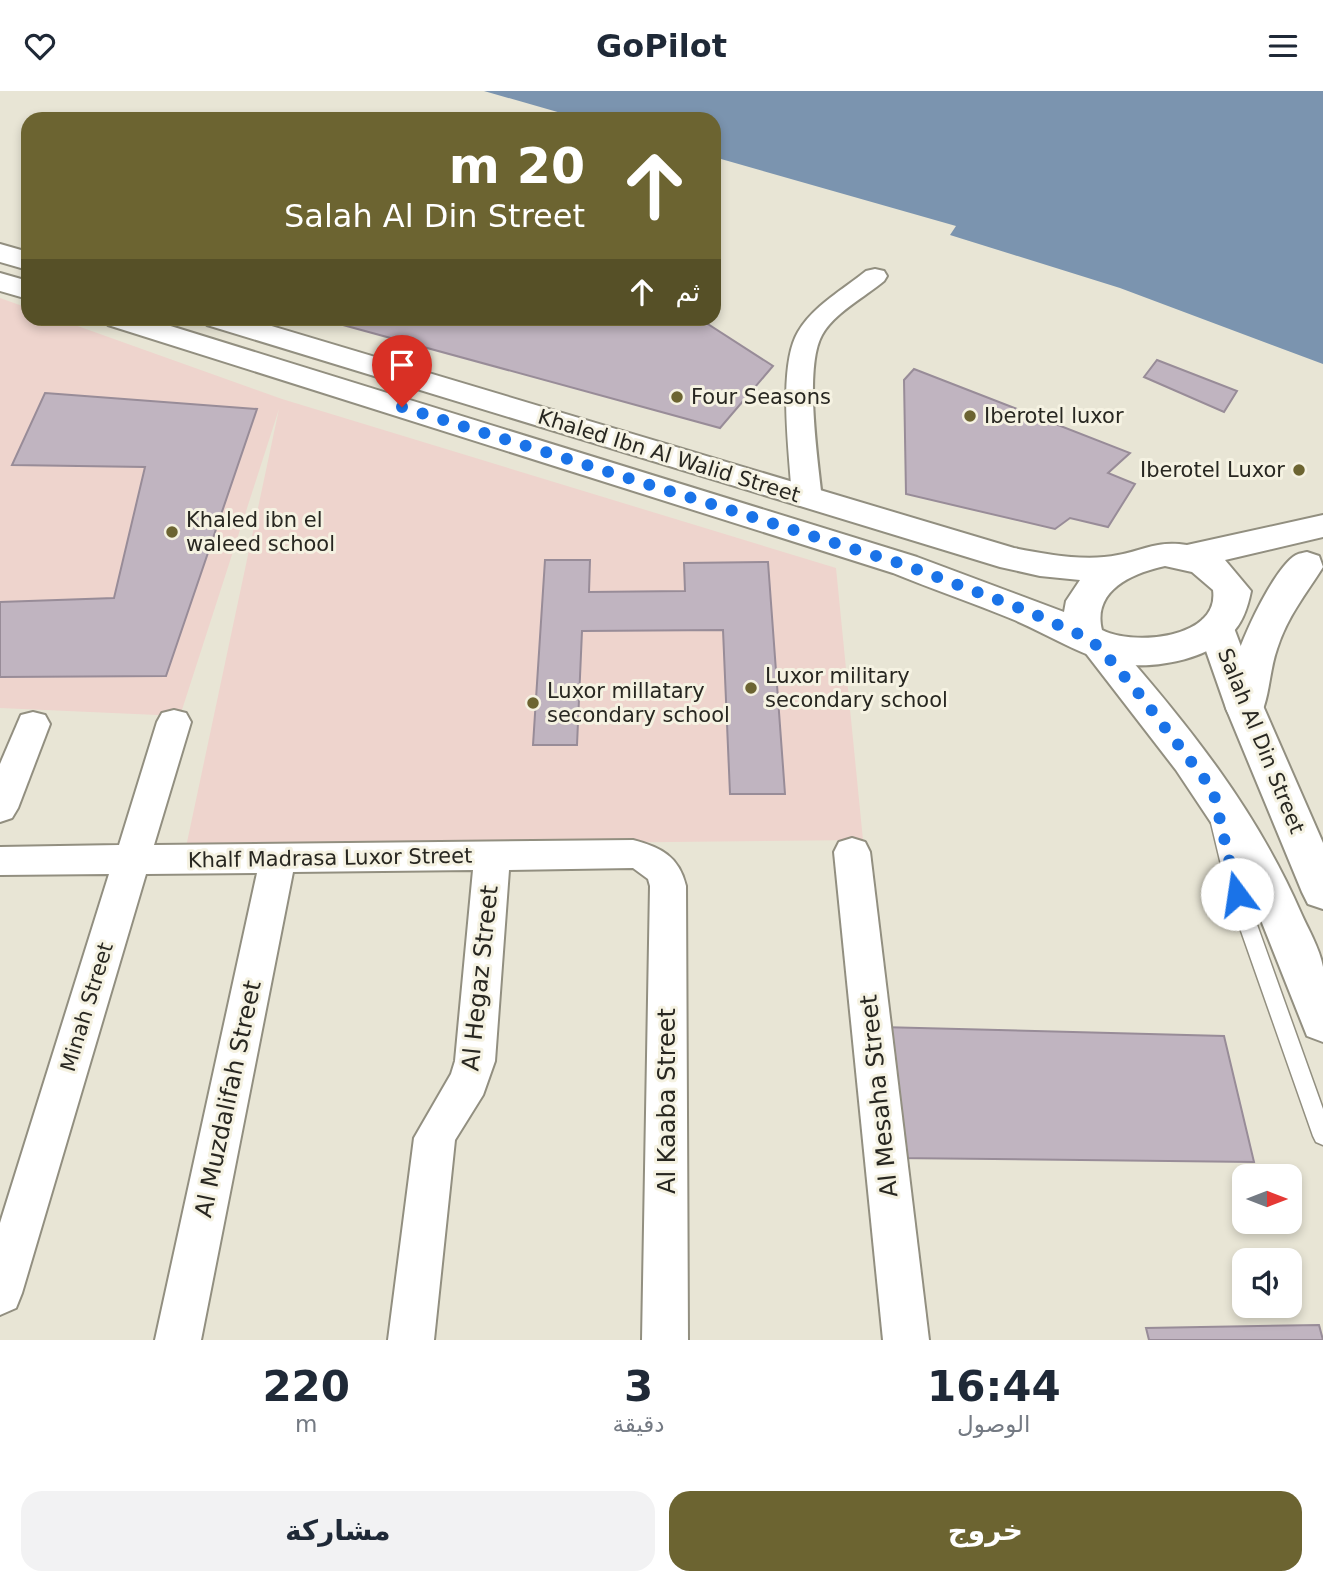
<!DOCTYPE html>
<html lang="ar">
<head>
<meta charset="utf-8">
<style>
	body { margin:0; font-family:"DejaVu Sans","Noto Naskh Arabic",sans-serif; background:#f2f2f3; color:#1f2937; direction:rtl; height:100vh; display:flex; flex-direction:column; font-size:26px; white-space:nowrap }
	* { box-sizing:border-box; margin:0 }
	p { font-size:23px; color:#747a83 }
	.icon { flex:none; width:38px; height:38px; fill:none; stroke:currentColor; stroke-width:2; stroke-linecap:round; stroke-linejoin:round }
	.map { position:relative; height:1249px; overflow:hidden; direction:ltr }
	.side { display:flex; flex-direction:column; background:#fff; flex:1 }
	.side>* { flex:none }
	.hud { position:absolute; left:21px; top:21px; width:700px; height:214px; border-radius:21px; box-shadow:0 4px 10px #0003; direction:rtl; background:#6c6431; color:#fff; overflow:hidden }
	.needle { width:46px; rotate:90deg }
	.buttons { position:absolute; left:1232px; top:1073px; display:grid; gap:14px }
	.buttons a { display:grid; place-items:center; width:70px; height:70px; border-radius:14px; background:#fff; box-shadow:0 4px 10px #0003; font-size:35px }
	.pin { position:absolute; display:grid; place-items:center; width:60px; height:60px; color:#fff; margin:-72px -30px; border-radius:50% 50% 50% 0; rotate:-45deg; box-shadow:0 0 7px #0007 }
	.pin .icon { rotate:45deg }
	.me { position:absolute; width:77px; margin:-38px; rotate:346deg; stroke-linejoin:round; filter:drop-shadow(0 0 5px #0008) }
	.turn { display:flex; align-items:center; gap:24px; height:147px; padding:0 21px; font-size:32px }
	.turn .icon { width:91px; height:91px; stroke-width:2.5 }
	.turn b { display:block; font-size:49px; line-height:60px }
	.then { display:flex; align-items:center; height:66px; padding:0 21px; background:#0003; gap:14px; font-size:26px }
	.eta { display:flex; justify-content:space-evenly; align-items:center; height:119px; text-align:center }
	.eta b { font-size:42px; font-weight:700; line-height:49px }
	.cta { display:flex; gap:14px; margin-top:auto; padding:14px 21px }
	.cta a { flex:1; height:80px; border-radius:21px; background:#6c6431; color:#fff; font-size:28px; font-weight:700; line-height:80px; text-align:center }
	.cta a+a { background:#f2f2f3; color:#1f2937 }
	header { display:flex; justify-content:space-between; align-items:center; height:91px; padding:0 21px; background:#fff; font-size:32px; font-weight:700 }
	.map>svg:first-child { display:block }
</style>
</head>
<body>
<header><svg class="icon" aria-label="menu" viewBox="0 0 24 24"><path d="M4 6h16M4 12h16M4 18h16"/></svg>GoPilot<svg class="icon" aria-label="heart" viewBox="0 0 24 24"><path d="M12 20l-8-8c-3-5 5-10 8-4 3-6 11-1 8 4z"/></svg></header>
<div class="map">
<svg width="1323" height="1249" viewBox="0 0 1323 1249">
	<rect width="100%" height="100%" fill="#e8e5d5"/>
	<!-- education -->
	<path fill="#eed4cd" d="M0 207 28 217V228H58L282 308 836 477 863 749 186 756 279 318 180 625 0 617Z"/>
	<!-- water -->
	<path fill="#7b94af" d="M484 0H1323V273L1120 197 950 144 956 135 714 66V28H582Z"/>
	<!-- building -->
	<g fill="#c0b4c0" stroke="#988c98" stroke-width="2">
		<path d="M321 228H700L773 275 720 337Z"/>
		<path d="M1157 269 1237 300 1224 321 1144 286Z"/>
		<path d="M914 278 1130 362 1108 382 1135 393 1108 436 1070 427 1055 438 906 403 904 289Z"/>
		<path d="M45 302 257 318 166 585 0 586V511L114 507 145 376 12 374Z"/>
		<path d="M545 469H590L589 501 685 500 684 472 768 471 785 703H730L723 539 582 540 577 654H533Z"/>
		<path d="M880 936 1224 945 1254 1071 895 1067Z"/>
		<path d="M1319 1234 1323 1249H1149L1146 1237Z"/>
	</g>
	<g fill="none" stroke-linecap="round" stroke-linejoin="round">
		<defs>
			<path id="lane" d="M1219 725 1225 727 1227 732 1246 803 1323 1018V1054L1316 1051 1313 1045 1228 803 1211 732 1213 727Z"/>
			<g id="street">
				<path d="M875 178 884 180 887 185 884 190C865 206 834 222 822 244 804 276 818 369 822 407L817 414 807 416 797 414 792 407C790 366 777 276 798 241 813 215 844 198 866 180Z"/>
				<path d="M174 619 186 622 191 631 154 754 633 749C660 756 679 765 686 795L688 1249H642L650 795 648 788 633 777 509 779 495 970 483 1004 455 1049 434 1249H388L414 1047 451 983 455 970 473 779 293 781 201 1249H155L257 782 146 783 22 1202 16 1217 0 1224V1132L109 783 0 784V756L119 754 157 631 162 622Z"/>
				<path d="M33 621 45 624 50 633 18 717 12 727 0 731V673L21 624Z"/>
				<path d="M852 747 865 751 870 761 929 1249H883L834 761 839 751Z"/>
			</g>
			<g id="secondary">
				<path d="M1216 524 1229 528 1234 537 1264 617 1323 752V818L1308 813 1302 801 1226 617 1198 537 1203 528Z"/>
				<path d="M1099 543 1112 547C1186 631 1256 718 1301 822 1308 838 1320 858 1323 876 1323 900 1323 927 1323 951L1307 945 1253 809 1224 751 1176 679 1081 556 1086 547Z"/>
			</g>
			<g id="primary">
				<path d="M0 153 28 161V179L0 171Z"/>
				<path d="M0 182 28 190V208L0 200Z"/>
				<path d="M104 228H148L917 466 1064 521 1066 510 1080 489 1040 485 1000 476 207 234 203 228H248L1014 457C1046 463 1085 471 1118 464 1144 459 1158 449 1187 454L1323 424V446L1225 469 1251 500C1248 515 1243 532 1231 543 1205 570 1150 579 1115 572 1079 564 1046 542 1012 528 973 512 932 498 893 482L108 234ZM1165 475 1192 481 1213 499C1220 548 1132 555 1102 539 1092 499 1133 482 1165 475Z"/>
				<path d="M1307 461 1319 465 1323 476C1306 503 1287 526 1277 558 1269 580 1270 607 1259 627L1245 631 1231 627C1230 624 1227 621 1226 617 1220 589 1271 477 1296 464 1300 462 1303 462 1307 461Z"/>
			</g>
		</defs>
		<!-- lane casing -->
		<use href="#lane" stroke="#928f80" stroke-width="3"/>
		<!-- street casing -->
		<use href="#street" stroke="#928f80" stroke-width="4"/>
		<!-- secondary casing -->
		<use href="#secondary" stroke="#928f80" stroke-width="4"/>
		<!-- primary casing -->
		<use href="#primary" stroke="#928f80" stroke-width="4"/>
		<!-- lane -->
		<use href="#lane" fill="#fff" fill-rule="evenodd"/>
		<!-- street -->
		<use href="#street" fill="#fff" fill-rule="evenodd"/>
		<!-- secondary -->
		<use href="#secondary" fill="#fff" fill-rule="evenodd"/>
		<!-- primary -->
		<use href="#primary" fill="#fff" fill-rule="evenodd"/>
	</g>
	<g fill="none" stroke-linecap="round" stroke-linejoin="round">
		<!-- route -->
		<path stroke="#1a73e8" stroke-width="12" stroke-dasharray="0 21.6" d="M402 316 905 474 1025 519 1085 546 1099 556 1136 599 1213 699 1237 803"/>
	</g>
	<!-- markers -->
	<g fill="#6c6431" stroke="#f5f2e2" stroke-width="2.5">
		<circle cx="677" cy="306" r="7"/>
		<circle cx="970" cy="325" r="7"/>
		<circle cx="1299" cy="379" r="7"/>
		<circle cx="172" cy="441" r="7"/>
		<circle cx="751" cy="597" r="7"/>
		<circle cx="533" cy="612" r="7"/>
	</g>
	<g text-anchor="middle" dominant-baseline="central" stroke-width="6" stroke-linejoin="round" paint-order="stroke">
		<!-- poi labels -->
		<g font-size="21" fill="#282721" stroke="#f5f2e2" text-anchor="start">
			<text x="691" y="306">Four Seasons</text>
			<text x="984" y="325">Iberotel luxor</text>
			<text x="1285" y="379" text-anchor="end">Iberotel Luxor</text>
			<text x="186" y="429">Khaled ibn el<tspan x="186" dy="24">waleed school</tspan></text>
			<text x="765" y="585">Luxor military<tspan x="765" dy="24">secondary school</tspan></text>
			<text x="547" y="600">Luxor millatary<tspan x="547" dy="24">secondary school</tspan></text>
		</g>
		<!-- street labels -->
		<g font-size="21" fill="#282721" stroke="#f5f2e2">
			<text transform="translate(669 365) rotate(17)">Khaled Ibn Al Walid Street</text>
			<text transform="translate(1261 650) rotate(68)">Salah Al Din Street</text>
			<text transform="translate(330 767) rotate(-1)">Khalf Madrasa Luxor Street</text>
			<text transform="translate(87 916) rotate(-73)">Minah Street</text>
		</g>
		<!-- near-street labels -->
		<g font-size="24" fill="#282721" stroke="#f5f2e2">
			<text transform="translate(480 887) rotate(-84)">Al Hegaz Street</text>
			<text transform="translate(879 1005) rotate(-96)">Al Mesaha Street</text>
			<text transform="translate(228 1008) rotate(-78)">Al Muzdalifah Street</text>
			<text transform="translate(667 1010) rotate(-90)">Al Kaaba Street</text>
		</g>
	</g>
</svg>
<div class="buttons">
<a><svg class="needle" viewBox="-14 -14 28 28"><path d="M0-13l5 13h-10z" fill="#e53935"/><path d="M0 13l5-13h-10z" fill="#747a83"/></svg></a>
<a><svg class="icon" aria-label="sound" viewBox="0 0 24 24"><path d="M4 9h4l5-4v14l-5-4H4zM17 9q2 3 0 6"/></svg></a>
</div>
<div class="pin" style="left:402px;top:316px;background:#d93025"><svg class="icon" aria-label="arrive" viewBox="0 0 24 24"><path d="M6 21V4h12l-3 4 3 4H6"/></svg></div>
<svg class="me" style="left:1237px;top:803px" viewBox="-20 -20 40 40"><circle r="19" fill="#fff"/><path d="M0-13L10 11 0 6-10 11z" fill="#1a73e8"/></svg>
<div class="hud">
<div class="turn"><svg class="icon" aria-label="ahead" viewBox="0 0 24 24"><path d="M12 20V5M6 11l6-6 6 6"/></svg><div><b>20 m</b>Salah Al Din Street</div></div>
<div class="then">ثم<svg class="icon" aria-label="ahead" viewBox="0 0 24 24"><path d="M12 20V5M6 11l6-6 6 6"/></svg></div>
</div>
</div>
<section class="side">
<div class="eta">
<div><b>16:44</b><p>الوصول</p></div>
<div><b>3</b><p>دقيقة</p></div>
<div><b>220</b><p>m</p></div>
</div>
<div class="cta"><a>خروج</a><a>مشاركة</a></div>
</section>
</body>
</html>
